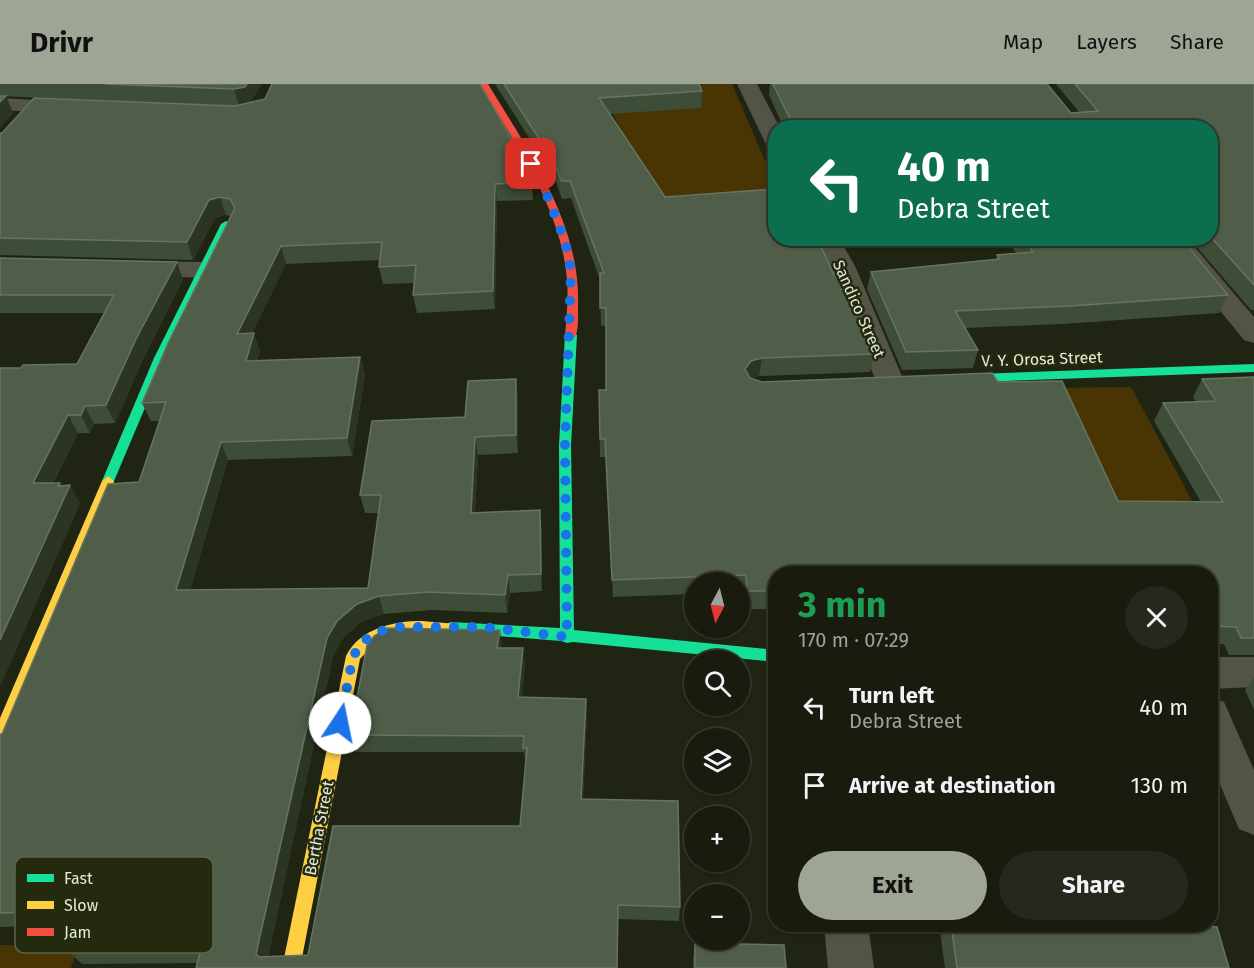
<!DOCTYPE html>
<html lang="en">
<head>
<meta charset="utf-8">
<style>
	body { margin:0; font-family:"Fira Sans",sans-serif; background:#25281c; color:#f1f3f6; height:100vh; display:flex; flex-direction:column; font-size:22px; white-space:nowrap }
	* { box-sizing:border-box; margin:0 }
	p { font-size:20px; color:#9fa19e }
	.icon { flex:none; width:33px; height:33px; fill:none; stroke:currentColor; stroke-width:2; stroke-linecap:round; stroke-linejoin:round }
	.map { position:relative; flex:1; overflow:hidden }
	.details { position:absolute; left:768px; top:482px; width:450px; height:366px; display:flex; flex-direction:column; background:#181b0e; border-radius:24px; box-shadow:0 2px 4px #0004,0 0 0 2px #36392e }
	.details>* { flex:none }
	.banner { position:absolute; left:768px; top:36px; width:450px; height:126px; border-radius:24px; box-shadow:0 2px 4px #0004,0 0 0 2px #36392e; background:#0b6e4f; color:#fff; overflow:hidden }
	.needle { width:39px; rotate:187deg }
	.fabs { position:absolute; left:684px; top:488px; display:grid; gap:12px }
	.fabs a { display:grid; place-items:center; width:66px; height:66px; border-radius:50%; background:#181b0e; box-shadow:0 2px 4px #0004,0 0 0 2px #36392e; font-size:30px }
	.pin { position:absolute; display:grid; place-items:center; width:51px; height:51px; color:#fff; margin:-26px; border-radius:12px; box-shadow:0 3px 9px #0006 }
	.me { position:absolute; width:66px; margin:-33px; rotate:11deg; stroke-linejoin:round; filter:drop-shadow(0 0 4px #0008) }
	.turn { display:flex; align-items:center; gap:21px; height:126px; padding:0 30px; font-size:27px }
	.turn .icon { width:78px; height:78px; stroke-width:2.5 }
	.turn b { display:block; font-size:42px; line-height:51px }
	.round { display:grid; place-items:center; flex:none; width:63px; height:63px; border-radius:32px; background:#25281c }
	.summary { display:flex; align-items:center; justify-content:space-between; height:102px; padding:0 30px }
	h1 { font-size:36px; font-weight:700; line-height:45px; color:#1e9e55 }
	.primary-button { display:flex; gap:12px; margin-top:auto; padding:12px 30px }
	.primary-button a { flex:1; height:69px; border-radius:36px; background:#9fa594; color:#111; font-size:24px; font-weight:700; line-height:69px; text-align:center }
	.primary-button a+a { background:#25281c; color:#f1f3f6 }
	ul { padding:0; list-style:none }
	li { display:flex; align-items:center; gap:18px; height:78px; padding:0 30px }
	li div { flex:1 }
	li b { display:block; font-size:22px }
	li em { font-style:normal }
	header { display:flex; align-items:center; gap:36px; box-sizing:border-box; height:84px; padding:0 30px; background:#9fa594; color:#111 }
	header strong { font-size:28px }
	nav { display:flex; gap:33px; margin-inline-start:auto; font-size:21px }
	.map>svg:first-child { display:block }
</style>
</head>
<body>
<header>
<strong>Drivr</strong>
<nav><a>Map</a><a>Layers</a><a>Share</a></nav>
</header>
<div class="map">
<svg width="1254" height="884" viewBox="0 0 1254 884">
	<rect width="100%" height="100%" fill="#202413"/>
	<!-- green -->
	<g fill="#483503">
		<path d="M599 0H732L775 100V117L658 125Z"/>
		<path d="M1131 303 1197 426 1112 428 1055 304Z"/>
		<path d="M0 861 78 862 71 884H0Z"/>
	</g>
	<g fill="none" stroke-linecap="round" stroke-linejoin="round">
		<!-- street -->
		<g fill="#545446" fill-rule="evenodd">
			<path d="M737 0H757L780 44H776V65L768 63 765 58Z"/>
			<path d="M0 14 71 18 79 19 82 24 79 29 71 30 0 26Z"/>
			<path d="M814 154H839L855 182 904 297 900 304 890 306 880 304 876 297 829 182Z"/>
			<path d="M1161 154H1187L1254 233V259L1244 256Z"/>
			<path d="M134 177 202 178 211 181 215 186 211 191 202 194 125 190 121 185 125 180Z"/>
			<path d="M1210 573H1254V603L1210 605Z"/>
			<path d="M1210 614 1224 618 1254 686V751L1239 745 1210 677Z"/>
			<path d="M824 840H868L874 884H828Z"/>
		</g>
		<!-- fast -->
		<g fill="#16e098" fill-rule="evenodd">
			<path d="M226 137 231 140 166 274 114 397 113 400H103L102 397 154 274 221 140Z"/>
			<path d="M571 247 577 251 571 361 574 546 776 566V578L573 558 567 559 561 557 446 548 444 544 446 540 451 538 560 544 559 361 565 251Z"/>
			<path d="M1254 280V288L950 299 944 295 950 291Z"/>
		</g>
		<!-- slow -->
		<g fill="#ffcf43" fill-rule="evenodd">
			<path d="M108 392 114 397 8 653 6 658 0 660V634L102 397Z"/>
			<path d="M422 537 456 540 458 544 456 548 451 550C413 548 388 544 360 575L300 884H282L346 572C360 544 394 537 422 537Z"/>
		</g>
		<!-- jam -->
		<path fill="#f24e42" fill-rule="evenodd" d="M480 0H488C529 68 581 140 578 222 578 232 579 245 575 253H567L565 251C567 230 569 208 566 187 558 119 513 57 480 0Z"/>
	</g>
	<!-- wall -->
	<g fill="#3e4d37">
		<path d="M0 0H262L250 18 532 98 533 116 497 117 495 225 417 229 413 211 414 199 383 200 379 183 380 176 286 180 252 249 260 267 257 277 360 273 365 291 352 372 228 376 190 506 368 504 379 429H365L360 411 465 333 518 313V369L478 371 475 428 542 444V507L510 509 507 529 431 526 384 530 362 537 343 554 333 572 268 873 308 871 520 742 526 680 524 668H356L350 651 502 564 525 581 522 613 586 615 587 632 583 715 680 823 679 837 618 835 617 884 198 879 82 880 68 867 77 841 0 843V650H2L139 398 160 337H151L142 319 231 132 226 131 215 134 193 176 0 171V49L235 22 0 12 13 29 0 43Z"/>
		<path d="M495 0H699L702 7 701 24 609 30 665 113 834 191 874 270 870 288 759 292 751 294 762 298H998L1118 417 1201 418 1154 337 1163 319 1196 318 1193 313 1202 295 1254 293V571H1229L1224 560H1210V489H776V525H745L744 509H740V498H694V510L613 513 606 373H600L599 306H606V242H601L600 196 571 114 562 115 555 95Z"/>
		<path d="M770 0H1047L1071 29 1079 28 1056 0H1254V226H1251L1189 154H1210V44H781L782 42H783L769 11Z"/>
		<path d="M1006 154H1181L1228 211 1219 229 1063 240 965 244 978 266 973 284 902 286 867 205 871 188 996 175 997 171 1016 169Z"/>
		<path d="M0 174 177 178 183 196 144 273 115 339 94 340 90 349H78L53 399 61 402 80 419 0 602V284H21L77 280 104 229H0Z"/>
		<path d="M1254 594V626L1245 606Z"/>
		<path d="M939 840H1204L1229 884H945Z"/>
		<path d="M695 859 786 884H693V876Z"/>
	</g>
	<!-- shaded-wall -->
	<g fill="#2b3521">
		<path d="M247 0H262L250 19 239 22 234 5Z"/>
		<path d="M6 12 13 29 0 43V18Z"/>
		<path d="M495 100 497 117 495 225 493 207Z"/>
		<path d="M220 113 226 131 215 134 193 176 187 158 209 116Z"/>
		<path d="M281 162 286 180 243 268 237 250Z"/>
		<path d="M177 178 183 196 144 273 115 339 106 321 136 255Z"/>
		<path d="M254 249 260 267 252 295 246 277Z"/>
		<path d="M360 273 365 291 352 372 347 354Z"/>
		<path d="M762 274 759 292 749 295 745 285 751 277Z"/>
		<path d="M516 295 518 313V369L516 351Z"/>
		<path d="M85 322 94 340 90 349 81 331Z"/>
		<path d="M68 331 78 349 43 417 33 399Z"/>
		<path d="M475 353 478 371 474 446 471 429Z"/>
		<path d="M221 358 228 376 185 524 176 506Z"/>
		<path d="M60 399 66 410 70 401 80 419 0 602V556Z"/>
		<path d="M540 426 542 444V507L541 490Z"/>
		<path d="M508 491 510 509 507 529 505 511Z"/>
		<path d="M379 512 384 530 362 537 343 554 333 572 266 884 256 870 327 554 337 537 357 520Z"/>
		<path d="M500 546 502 563 500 581 497 564Z"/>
		<path d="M523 564 525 581 521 630 518 613Z"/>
		<path d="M586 615 587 632 582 731 581 715Z"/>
	</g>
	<!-- building -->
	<g fill="#505e49" stroke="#67745f" stroke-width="1.5">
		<path d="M105 0H247L245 3 234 5Z"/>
		<path d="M272 0H480L526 80 532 98 495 100 493 207 413 211 416 181 379 183 382 158 281 162 237 250 254 249 246 277 360 273 347 354 221 358 176 506 368 504 381 411H360L372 337 465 333 468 297 516 295V351L475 353 471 429 540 426 541 490 508 491 505 511 427 508 379 512 357 520 337 537 327 554 256 870 259 873 308 871 333 742H520L527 664H523L524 652 350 651 367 561 374 552 387 544 500 546 497 564H523L518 613 586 615 581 715 678 717 680 823 618 821 617 884H196L201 865 68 867 82 827 0 829V650H2L108 400 139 398 166 318 142 319 169 257 235 124 230 115 220 113 209 116 187 158 0 154V49H2L34 14 235 22 265 15Z"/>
		<path d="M504 0H699L702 7 599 14 665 113 776 105V154H817L834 191 840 190 874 270 762 274 751 277 745 285 750 294 762 298 992 289 998 298 1062 297 1118 417 1223 418 1163 319 1216 317 1202 295 1254 293V554H1241L1236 543 1210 542V489H776V507H747L746 491 612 496 605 355H600L599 306H606V224H600V189H604L570 97H561L554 78Z"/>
		<path d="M773 0H1047L1071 29 1098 27 1075 0H1254V201L1210 152V44H783L782 42 793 41Z"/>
		<path d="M0 12H6L0 18Z"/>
		<path d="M1024 154H1181L1228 211 1070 222 955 227 978 266 906 268 871 188 1000 175 997 171 1033 168Z"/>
		<path d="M0 174 177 178 136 255 106 321 85 322 81 331H68L33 399H60L58 402 70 401 0 556V284H21L23 281 77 280 114 211H0Z"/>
		<path d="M951 840H1204V842L1217 843 1229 884H957Z"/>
		<path d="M695 859 784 861 786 884H695Z"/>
	</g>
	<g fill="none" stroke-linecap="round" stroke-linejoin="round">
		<!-- route -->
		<path stroke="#1a73e8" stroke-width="10" stroke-dasharray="0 18" d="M340 639 353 572 365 556 381 547 398 543H484L567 553 565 361 571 187 565 157 541 96 531 80"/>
	</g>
	<g text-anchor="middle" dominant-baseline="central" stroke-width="5" stroke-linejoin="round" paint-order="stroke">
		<!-- street labels -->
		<g font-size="16" fill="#e4ead9" stroke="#232a0d">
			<text transform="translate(859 225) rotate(66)">Sandico Street</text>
			<text transform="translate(1042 275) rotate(-2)">V. Y. Orosa Street</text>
			<text transform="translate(319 744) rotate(-79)">Bertha Street</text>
		</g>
	</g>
	<!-- legend -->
	<rect x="15" y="773" width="198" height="96" rx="9" fill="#232a0d" stroke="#5d644a" stroke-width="1.5"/>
	<rect x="27" y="790" width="27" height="8" fill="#16e098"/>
	<rect x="27" y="817" width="27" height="8" fill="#ffcf43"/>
	<rect x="27" y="844" width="27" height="8" fill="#f24e42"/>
	<g font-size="16" fill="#e4ead9">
		<text x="64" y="800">Fast</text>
		<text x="64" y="827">Slow</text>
		<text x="64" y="854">Jam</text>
	</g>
</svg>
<div class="fabs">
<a><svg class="needle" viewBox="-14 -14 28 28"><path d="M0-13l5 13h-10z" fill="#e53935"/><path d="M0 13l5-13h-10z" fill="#9fa19e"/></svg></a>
<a><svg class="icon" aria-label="search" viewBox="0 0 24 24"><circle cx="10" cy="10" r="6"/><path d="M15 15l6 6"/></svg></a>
<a><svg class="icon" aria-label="layers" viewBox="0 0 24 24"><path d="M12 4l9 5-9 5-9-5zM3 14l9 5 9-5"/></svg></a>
<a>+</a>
<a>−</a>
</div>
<div class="pin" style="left:531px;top:80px;background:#d93025"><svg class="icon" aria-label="arrive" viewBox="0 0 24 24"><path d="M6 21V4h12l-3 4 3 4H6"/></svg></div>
<svg class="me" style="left:340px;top:639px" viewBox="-20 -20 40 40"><circle r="19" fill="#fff"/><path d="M0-13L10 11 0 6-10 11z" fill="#1a73e8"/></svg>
<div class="banner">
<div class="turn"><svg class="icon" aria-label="left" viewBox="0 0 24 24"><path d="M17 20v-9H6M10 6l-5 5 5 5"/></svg><div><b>40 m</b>Debra Street</div></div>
</div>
<section class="details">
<div class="summary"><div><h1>3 min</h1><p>170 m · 07:29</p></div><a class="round"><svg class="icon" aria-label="close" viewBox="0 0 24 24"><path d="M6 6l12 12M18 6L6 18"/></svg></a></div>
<ul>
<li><svg class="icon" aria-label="left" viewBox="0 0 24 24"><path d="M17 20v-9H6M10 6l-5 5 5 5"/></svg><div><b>Turn left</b><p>Debra Street</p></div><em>40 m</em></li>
<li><svg class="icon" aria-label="arrive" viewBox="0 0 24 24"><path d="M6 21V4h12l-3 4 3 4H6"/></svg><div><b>Arrive at destination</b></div><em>130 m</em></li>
</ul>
<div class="primary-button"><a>Exit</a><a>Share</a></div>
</section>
</div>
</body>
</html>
